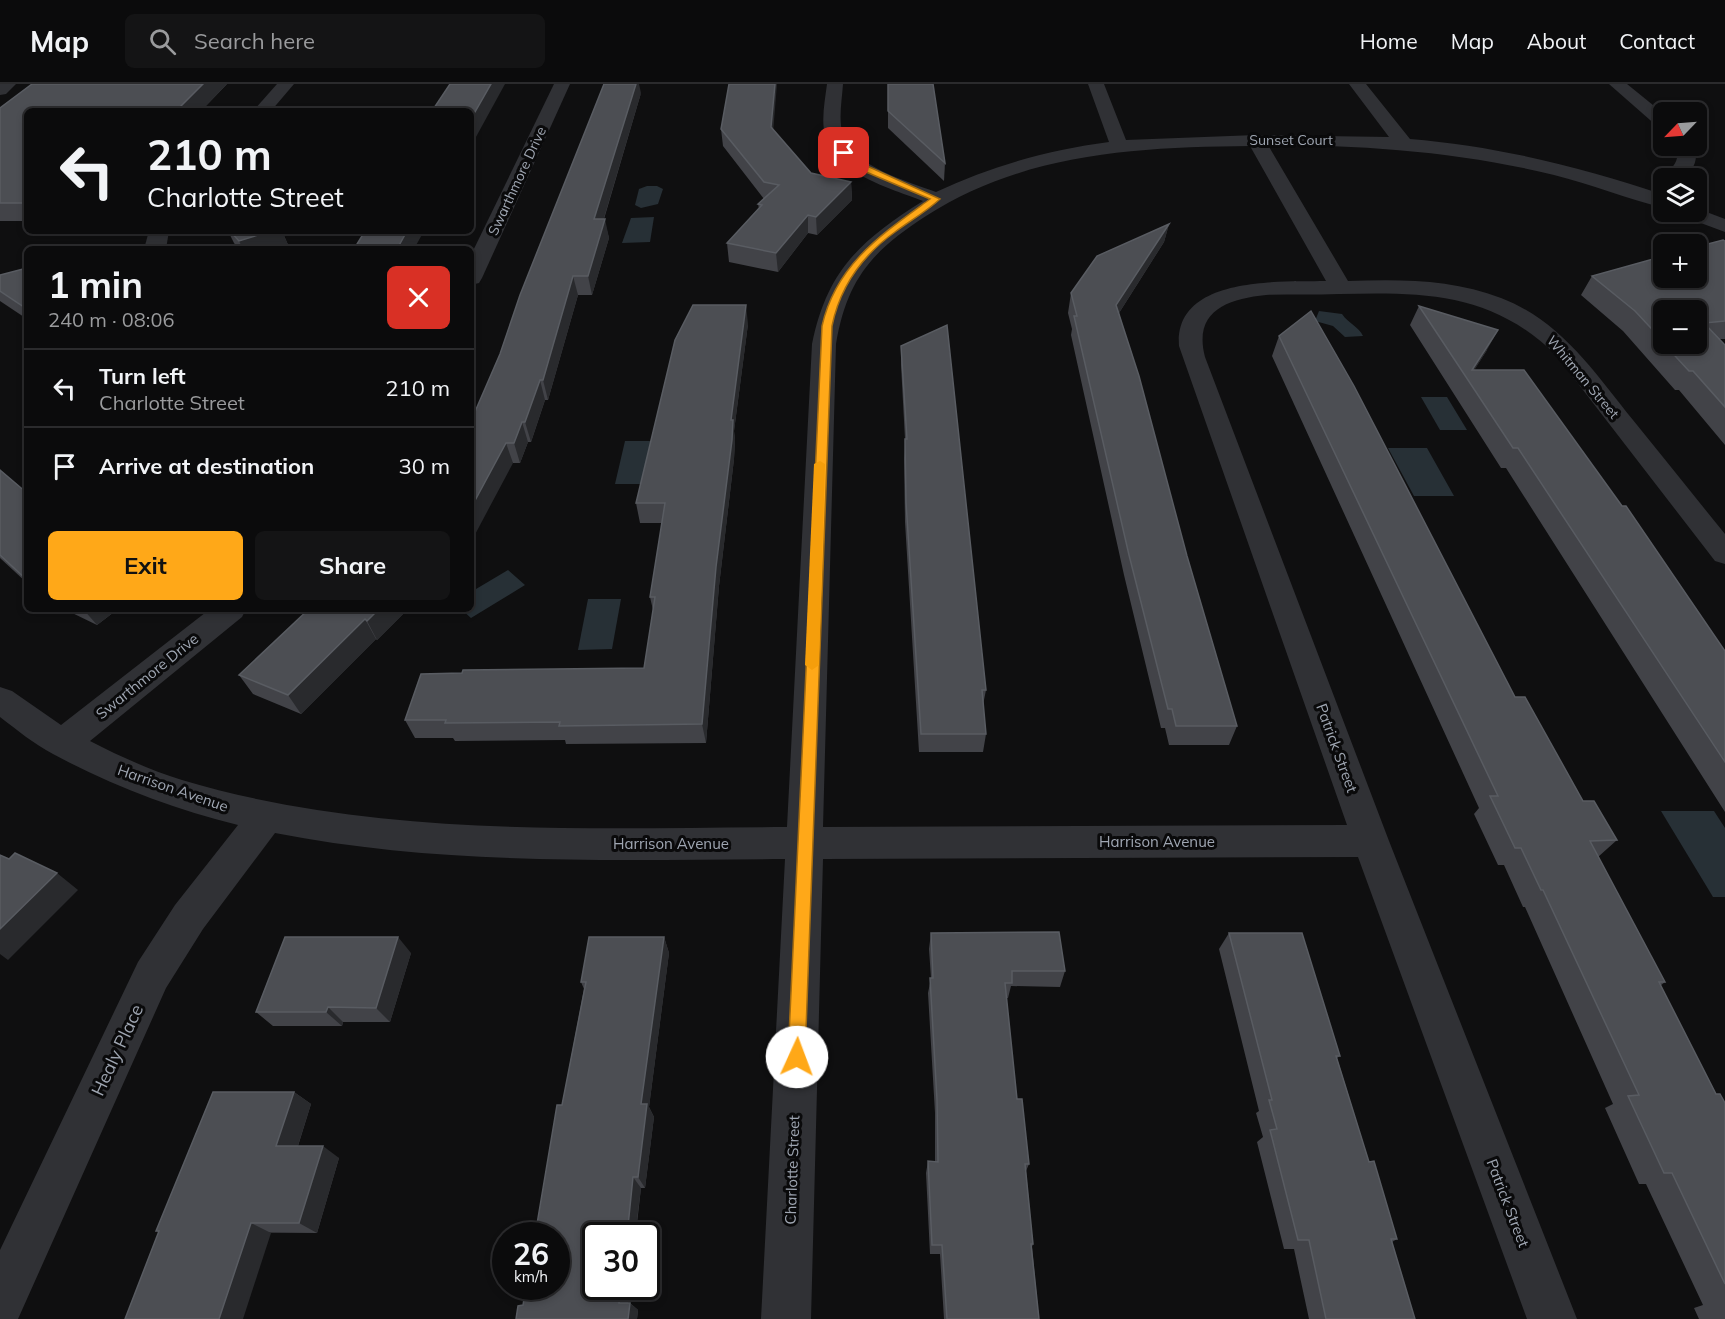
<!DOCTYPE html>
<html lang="en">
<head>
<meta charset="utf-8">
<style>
	body { margin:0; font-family:Mulish,sans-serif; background:#141415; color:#f1f3f6; height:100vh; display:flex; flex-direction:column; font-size:22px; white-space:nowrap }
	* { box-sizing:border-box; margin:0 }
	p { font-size:20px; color:#9a9b9d }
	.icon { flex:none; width:33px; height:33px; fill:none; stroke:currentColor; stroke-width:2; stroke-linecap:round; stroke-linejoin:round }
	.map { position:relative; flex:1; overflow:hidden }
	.details { position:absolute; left:24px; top:162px; width:450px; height:366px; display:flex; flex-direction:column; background:#0b0b0c; border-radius:9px; box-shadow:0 3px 9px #0003,0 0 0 2px #2b2b2d }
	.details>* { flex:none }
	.guide { position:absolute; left:24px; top:24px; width:450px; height:126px; border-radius:9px; box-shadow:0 3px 9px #0003,0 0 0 2px #2b2b2d; background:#0b0b0c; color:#f1f3f6; overflow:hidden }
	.needle { width:39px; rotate:245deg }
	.buttons { position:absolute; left:1653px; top:18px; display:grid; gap:12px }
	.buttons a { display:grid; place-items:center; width:54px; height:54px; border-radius:9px; background:#0b0b0c; box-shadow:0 3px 9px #0003,0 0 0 2px #2b2b2d; font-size:30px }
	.speed { position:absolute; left:492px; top:1138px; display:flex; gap:12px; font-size:30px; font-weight:700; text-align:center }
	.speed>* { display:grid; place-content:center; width:78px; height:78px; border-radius:50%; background:#0b0b0c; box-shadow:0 3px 9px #0003,0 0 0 2px #2b2b2d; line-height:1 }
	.speed small { font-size:15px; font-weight:400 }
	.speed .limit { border:3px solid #111; border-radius:9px; background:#fff; color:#111 }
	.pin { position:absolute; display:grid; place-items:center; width:51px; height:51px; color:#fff; margin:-26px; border-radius:12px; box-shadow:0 3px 9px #0006 }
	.me { position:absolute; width:66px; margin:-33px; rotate:2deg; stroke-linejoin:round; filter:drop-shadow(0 0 4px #0008) }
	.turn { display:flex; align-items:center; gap:21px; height:126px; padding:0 24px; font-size:27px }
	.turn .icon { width:78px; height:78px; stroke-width:2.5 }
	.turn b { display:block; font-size:42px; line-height:51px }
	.round { display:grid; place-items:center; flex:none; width:63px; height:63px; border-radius:9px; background:#141415 }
	.overview { display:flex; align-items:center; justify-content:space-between; height:102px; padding:0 24px }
	h1 { font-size:36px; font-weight:700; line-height:45px }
	.action { display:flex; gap:12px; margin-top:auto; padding:12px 24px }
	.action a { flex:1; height:69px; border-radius:9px; background:#ffa818; color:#111; font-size:24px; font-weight:700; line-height:69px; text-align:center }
	.action a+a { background:#141415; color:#f1f3f6 }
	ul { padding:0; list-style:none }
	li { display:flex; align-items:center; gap:18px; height:78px; padding:0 24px; border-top:2px solid #2b2b2d }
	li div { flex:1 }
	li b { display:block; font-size:22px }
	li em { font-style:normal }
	header { display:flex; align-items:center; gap:36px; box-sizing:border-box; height:84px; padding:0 30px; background:#0b0b0c; border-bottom:2px solid #2b2b2d }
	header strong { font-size:28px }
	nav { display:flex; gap:33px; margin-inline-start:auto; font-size:21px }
	.search { width:420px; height:54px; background:#141415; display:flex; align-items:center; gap:15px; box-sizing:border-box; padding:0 21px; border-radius:9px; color:#9a9b9d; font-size:22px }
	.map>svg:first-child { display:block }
</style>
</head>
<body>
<header>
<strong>Map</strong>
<div class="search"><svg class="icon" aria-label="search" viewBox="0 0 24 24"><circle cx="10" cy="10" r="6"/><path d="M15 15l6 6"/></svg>Search here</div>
<nav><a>Home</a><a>Map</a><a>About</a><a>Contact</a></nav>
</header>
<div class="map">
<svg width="1725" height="1235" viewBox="0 0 1725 1235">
	<rect width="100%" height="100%" fill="#0f0f10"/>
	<!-- water -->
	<g fill="#273036">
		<path d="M647 102H657L663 105 658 120 641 124 635 121 639 105Z"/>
		<path d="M654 133 650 158 622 159 631 134Z"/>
		<path d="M1319 227 1342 230C1348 239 1359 243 1363 252L1345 253 1333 242 1315 237Z"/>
		<path d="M1421 313H1447L1467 346H1440Z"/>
		<path d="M625 357H651L641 400H615Z"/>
		<path d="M1388 364H1427L1454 412H1414Z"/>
		<path d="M508 486 525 501 471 534 461 525H471V508Z"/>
		<path d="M588 515H621L612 565 578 566Z"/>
		<path d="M1661 727H1714L1725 744V813H1713Z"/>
	</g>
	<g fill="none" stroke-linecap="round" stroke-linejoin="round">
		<!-- minor -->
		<g fill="#303135" fill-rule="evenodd">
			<path d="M0 0H16L6 10 0 11Z"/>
			<path d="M277 0H294L271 27H253Z"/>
			<path d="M554 0H570L482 194 479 199 471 201V171Z"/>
			<path d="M827 0H843C842 16 838 36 843 51 852 82 909 98 936 108 992 82 1048 66 1109 58L1088 0H1104L1126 56 1256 51 1389 53 1349 0H1366L1410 55C1496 62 1582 83 1664 111V124C1627 115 1591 100 1554 91 1460 68 1365 61 1268 61L1348 197C1399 195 1453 195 1501 214 1561 237 1594 288 1633 336 1664 374 1694 412 1725 450V480L1715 477 1556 271C1492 208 1423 208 1339 210 1315 211 1291 210 1266 211 1227 215 1193 227 1205 273L1389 757 1577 1235H1527L1358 773 823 775 811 1235H761L785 775C616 776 443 782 275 749L203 845 166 904 18 1235H0V1166L138 878 175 821 238 741C174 725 112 702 53 670 34 660 17 646 0 633V603L12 607 61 641 210 525H246L242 533 90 657C119 672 150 686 182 696 376 754 586 744 787 743L812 260C827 186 861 156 923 117 890 104 835 90 825 51 821 35 825 16 827 0ZM1250 62 1326 197C1281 198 1174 191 1179 262L1347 741 823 743 836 260C847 195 872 167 926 132 1024 69 1137 63 1250 62Z"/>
			<path d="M1609 0H1627L1664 30V44L1658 43Z"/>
			<path d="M1676 62H1694C1699 75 1694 84 1685 94H1665C1671 82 1681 79 1676 62Z"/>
			<path d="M1696 124 1725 135V148L1682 132 1679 128H1696Z"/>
			<path d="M149 147H169L166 165H144Z"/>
		</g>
	</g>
	<!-- wall -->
	<g fill="#424348" fill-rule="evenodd">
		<path d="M227 0 201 27H27V137H0V24Z"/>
		<path d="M888 0 945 79 944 97 888 44Z"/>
		<path d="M641 9 604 135 609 154 592 211H578L548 316H545L531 358H528L520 379H513L471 337Z"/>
		<path d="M721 45 773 46 811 89 851 98 852 116 817 151 808 149 778 188 729 178 727 159 759 125 758 120 764 115 723 62Z"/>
		<path d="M1169 140 1164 158 1119 229 1187 472 1237 642 1229 661H1169L1165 644H1161L1124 491 1071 251 1072 245 1068 229 1071 209Z"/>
		<path d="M228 147H282L289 163 282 165H239L234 159Z"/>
		<path d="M1725 157V255H1719L1725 261V361L1679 306H1675L1623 247 1581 211 1592 192ZM1664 226 1696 260H1664Z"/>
		<path d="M27 184V235L0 217V191Z"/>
		<path d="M1419 222 1487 266 1474 286 1725 567V728L1506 384H1501L1410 241Z"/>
		<path d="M748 240 734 347 735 356 734 375 719 502 706 659 566 660 565 656 455 657 453 654H415L405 636 462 589 644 584 653 526 650 513 662 439H640L636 419Z"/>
		<path d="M1279 252 1583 717 1617 756 1598 773 1665 898 1660 902 1716 1010 1725 1019V1235H1699L1694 1224 1703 1221 1646 1100H1639L1605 1024 1613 1020 1525 823H1523L1504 781H1498L1474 730 1479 724 1272 272Z"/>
		<path d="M901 262 986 606 983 621 986 650 983 668H919L905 438 904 375 905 355 901 281Z"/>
		<path d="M0 386 27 409V499L0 474Z"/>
		<path d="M64 525H118L97 541Z"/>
		<path d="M309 525H408L377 556 376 555 301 630 253 610 239 591Z"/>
		<path d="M931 849 1065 887 1060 903 1011 902 1008 914H1006L1017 1015 1029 1080 1026 1087 1033 1160 1032 1163 1039 1235H944L940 1170H930L926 1089 928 1077H935V1029L928 909 931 894 929 865Z"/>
		<path d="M1229 849 1340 972 1337 974 1369 1078 1397 1155 1392 1158 1415 1235H1309L1294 1165H1284L1257 1058 1263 1053 1256 1029 1259 1027 1219 865Z"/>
		<path d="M664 853 669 869 649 1023 654 1033 645 1104H641L628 1219H630L638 1226 637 1235H516L523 1221 562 1021 584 905 581 898Z"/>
		<path d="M411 869 390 938H343L342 942H273L256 928Z"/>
		<path d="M294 1008 311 1020 298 1062 339 1074 317 1149 159 1148 156 1147Z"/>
	</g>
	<!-- shaded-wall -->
	<g fill="#292a2d">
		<path d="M203 0H227L201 27H176Z"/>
		<path d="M491 0H505L471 62V35Z"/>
		<path d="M636 0H639L641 9 598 154 594 135Z"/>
		<path d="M775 0H777L772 61 771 43Z"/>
		<path d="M851 98 852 116 817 151 816 133Z"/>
		<path d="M808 131V149L778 188 776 169Z"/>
		<path d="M605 135 609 154 592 211 588 192Z"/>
		<path d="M1169 140 1164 158 1112 240 1116 221Z"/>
		<path d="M271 147H282L289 163 282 165H243L239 157Z"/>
		<path d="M407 147H424L414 165H397Z"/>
		<path d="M573 192 578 211 548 316 543 296Z"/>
		<path d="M746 221 748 240 734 347 735 356 734 375 719 502 706 659 702 640 716 483 731 336Z"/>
		<path d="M1498 246 1487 266 1468 296 1472 286Z"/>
		<path d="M540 296 545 316 531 358 525 338Z"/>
		<path d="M522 338 528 358 520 379 514 359Z"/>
		<path d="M506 359 513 379 471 458V424Z"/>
		<path d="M83 525H118L97 541Z"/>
		<path d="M379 525H408L377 556 367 537Z"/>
		<path d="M365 535 376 555 301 630 288 611Z"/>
		<path d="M57 789 78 806 8 876 0 870V845Z"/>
		<path d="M398 853 411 869 390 938 376 924Z"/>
		<path d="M664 853 669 869 649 1023 654 1033 645 1104 638 1093 641 1020Z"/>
		<path d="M328 923 343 938 342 942 326 928Z"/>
		<path d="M294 1008 311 1020 294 1074 276 1062Z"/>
		<path d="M323 1062 339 1074 317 1149 299 1139Z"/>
		<path d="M633 1093 641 1104 635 1152H627Z"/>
		<path d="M251 1139 271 1149 243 1235H219Z"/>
		<path d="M621 1203H630L627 1227 619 1219Z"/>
		<path d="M630 1219 638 1226 637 1235H628Z"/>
	</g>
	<!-- building -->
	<g fill="#4c4e53" stroke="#595c62" stroke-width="1.5">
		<path d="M32 0H203L176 27H27V119H0V24Z"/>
		<path d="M450 0H491L471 35V27H432Z"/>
		<path d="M604 0H636L594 135H605L588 192H573L543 296H540L525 338H522L514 359H506L471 424V337L500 270 520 211Z"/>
		<path d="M729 0H775L771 43 811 89 851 98 816 133 808 131 776 169 727 159 762 121 758 120 779 101 764 98 721 45Z"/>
		<path d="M888 0H933L945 79 888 27Z"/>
		<path d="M1169 140 1116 221 1139 292 1187 472 1237 642H1176L1172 625H1168L1129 471 1074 232H1077L1071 209 1097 172Z"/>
		<path d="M230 147H271L239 157Z"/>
		<path d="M365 147H407L397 165H354Z"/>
		<path d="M1723 156 1725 157V237L1704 239 1725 261V323L1693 287H1689L1664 260H1696V226H1664V258L1635 227 1592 192 1664 172V194H1696V163Z"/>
		<path d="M27 184V225L0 207V191Z"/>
		<path d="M693 221H746L731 336H733L732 356 716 483 702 640 559 642 560 638 445 639 446 636H405L421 590 462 589 463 586 644 584 655 513H650L665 419H636L675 256Z"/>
		<path d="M1419 222 1498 246 1472 286H1524L1622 422H1626L1725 567V678L1518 364H1513Z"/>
		<path d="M1311 227 1354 302 1515 613H1525L1583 717H1594L1617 756 1590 757 1665 898H1659L1716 1010H1720L1725 1019V1200L1672 1089H1664L1628 1012 1639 1011 1543 806H1541L1521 764H1515L1490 712H1498L1279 252Z"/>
		<path d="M947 241 986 606H982L986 650H921L906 418 905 355H907L901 262Z"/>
		<path d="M0 386 27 409V496L0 471Z"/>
		<path d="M309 525H379L367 537 365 535 288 611 239 591Z"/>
		<path d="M15 769 57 789 0 845V771L9 775Z"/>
		<path d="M1059 848 1065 887H1012V899H1005L1017 1015H1022L1029 1080H1025L1033 1160H1031L1039 1235H947L942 1161H932L928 1077 938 1078 937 1016 930 894H933L931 849Z"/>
		<path d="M1229 849H1302L1340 972H1336L1369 1078 1374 1077 1397 1155H1391L1415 1235H1326L1309 1156H1298L1270 1046 1277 1045 1269 1016H1272Z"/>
		<path d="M285 853H398L376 924 328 923 326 928H256Z"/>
		<path d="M589 853H664L641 1020H647L638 1093H633L627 1152H596V1203H621L619 1219H630L628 1235H516L518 1222 523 1221 526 1203H556V1152H535L557 1021H562L586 898H581Z"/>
		<path d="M213 1008H294L276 1062H323L299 1139H251L219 1235H125L159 1147H156Z"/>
	</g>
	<!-- route -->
	<path fill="#ffa818" stroke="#a66d10" stroke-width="1.5" d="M841 68H847L865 81 940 115C927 127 910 137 895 148 863 171 840 203 832 242L805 973 803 979 797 981 790 979 788 973 822 242C836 180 882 150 930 115L859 85 841 71Z"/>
	<!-- slow -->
	<path fill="#f59e0b" d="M820 377 825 380 819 581 812 586 805 581 814 380Z"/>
	<g text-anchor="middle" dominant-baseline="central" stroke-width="6" stroke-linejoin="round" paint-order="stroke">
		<!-- far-street labels -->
		<g font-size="14" fill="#9fa6b2" stroke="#0a0a0b">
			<text x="1291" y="56">Sunset Court</text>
			<text transform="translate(517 97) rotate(-65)">Swarthmore Drive</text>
			<text transform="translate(1583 293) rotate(50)">Whitman Street</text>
		</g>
		<!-- street labels -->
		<g font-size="15" fill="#9fa6b2" stroke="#0a0a0b">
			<text transform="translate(147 592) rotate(-39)">Swarthmore Drive</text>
			<text transform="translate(1337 664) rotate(70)">Patrick Street</text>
			<text transform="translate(173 704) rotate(19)">Harrison Avenue</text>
			<text x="1157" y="757">Harrison Avenue</text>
			<text x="671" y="759">Harrison Avenue</text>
			<text transform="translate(792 1086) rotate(-88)">Charlotte Street</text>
			<text transform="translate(1508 1119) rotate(69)">Patrick Street</text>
		</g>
		<!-- near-street labels -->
		<g font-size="18" fill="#9fa6b2" stroke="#0a0a0b">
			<text transform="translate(117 966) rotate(-65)">Healy Place</text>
		</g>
	</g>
</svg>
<div class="buttons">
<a><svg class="needle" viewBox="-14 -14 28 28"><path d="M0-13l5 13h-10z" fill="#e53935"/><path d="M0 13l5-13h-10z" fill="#9a9b9d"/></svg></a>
<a><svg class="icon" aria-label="layers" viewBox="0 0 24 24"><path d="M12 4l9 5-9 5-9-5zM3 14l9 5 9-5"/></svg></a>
<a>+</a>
<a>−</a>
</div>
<div class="speed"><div>26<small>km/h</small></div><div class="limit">30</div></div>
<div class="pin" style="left:844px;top:69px;background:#d93025"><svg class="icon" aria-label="arrive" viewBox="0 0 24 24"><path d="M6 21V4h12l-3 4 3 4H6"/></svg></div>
<svg class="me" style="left:797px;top:973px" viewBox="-20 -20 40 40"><circle r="19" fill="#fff"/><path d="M0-13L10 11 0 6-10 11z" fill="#ffa818"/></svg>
<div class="guide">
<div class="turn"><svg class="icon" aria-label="left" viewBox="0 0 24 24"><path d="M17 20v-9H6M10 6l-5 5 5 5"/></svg><div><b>210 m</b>Charlotte Street</div></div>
</div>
<section class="details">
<div class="overview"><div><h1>1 min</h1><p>240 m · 08:06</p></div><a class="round" style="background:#d93025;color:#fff"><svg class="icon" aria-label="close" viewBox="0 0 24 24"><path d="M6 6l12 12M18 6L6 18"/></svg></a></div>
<ul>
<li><svg class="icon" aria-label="left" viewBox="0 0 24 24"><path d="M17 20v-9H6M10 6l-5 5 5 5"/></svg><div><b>Turn left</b><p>Charlotte Street</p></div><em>210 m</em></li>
<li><svg class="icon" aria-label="arrive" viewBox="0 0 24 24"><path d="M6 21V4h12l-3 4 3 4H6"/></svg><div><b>Arrive at destination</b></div><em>30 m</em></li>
</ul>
<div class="action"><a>Exit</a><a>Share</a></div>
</section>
</div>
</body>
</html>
